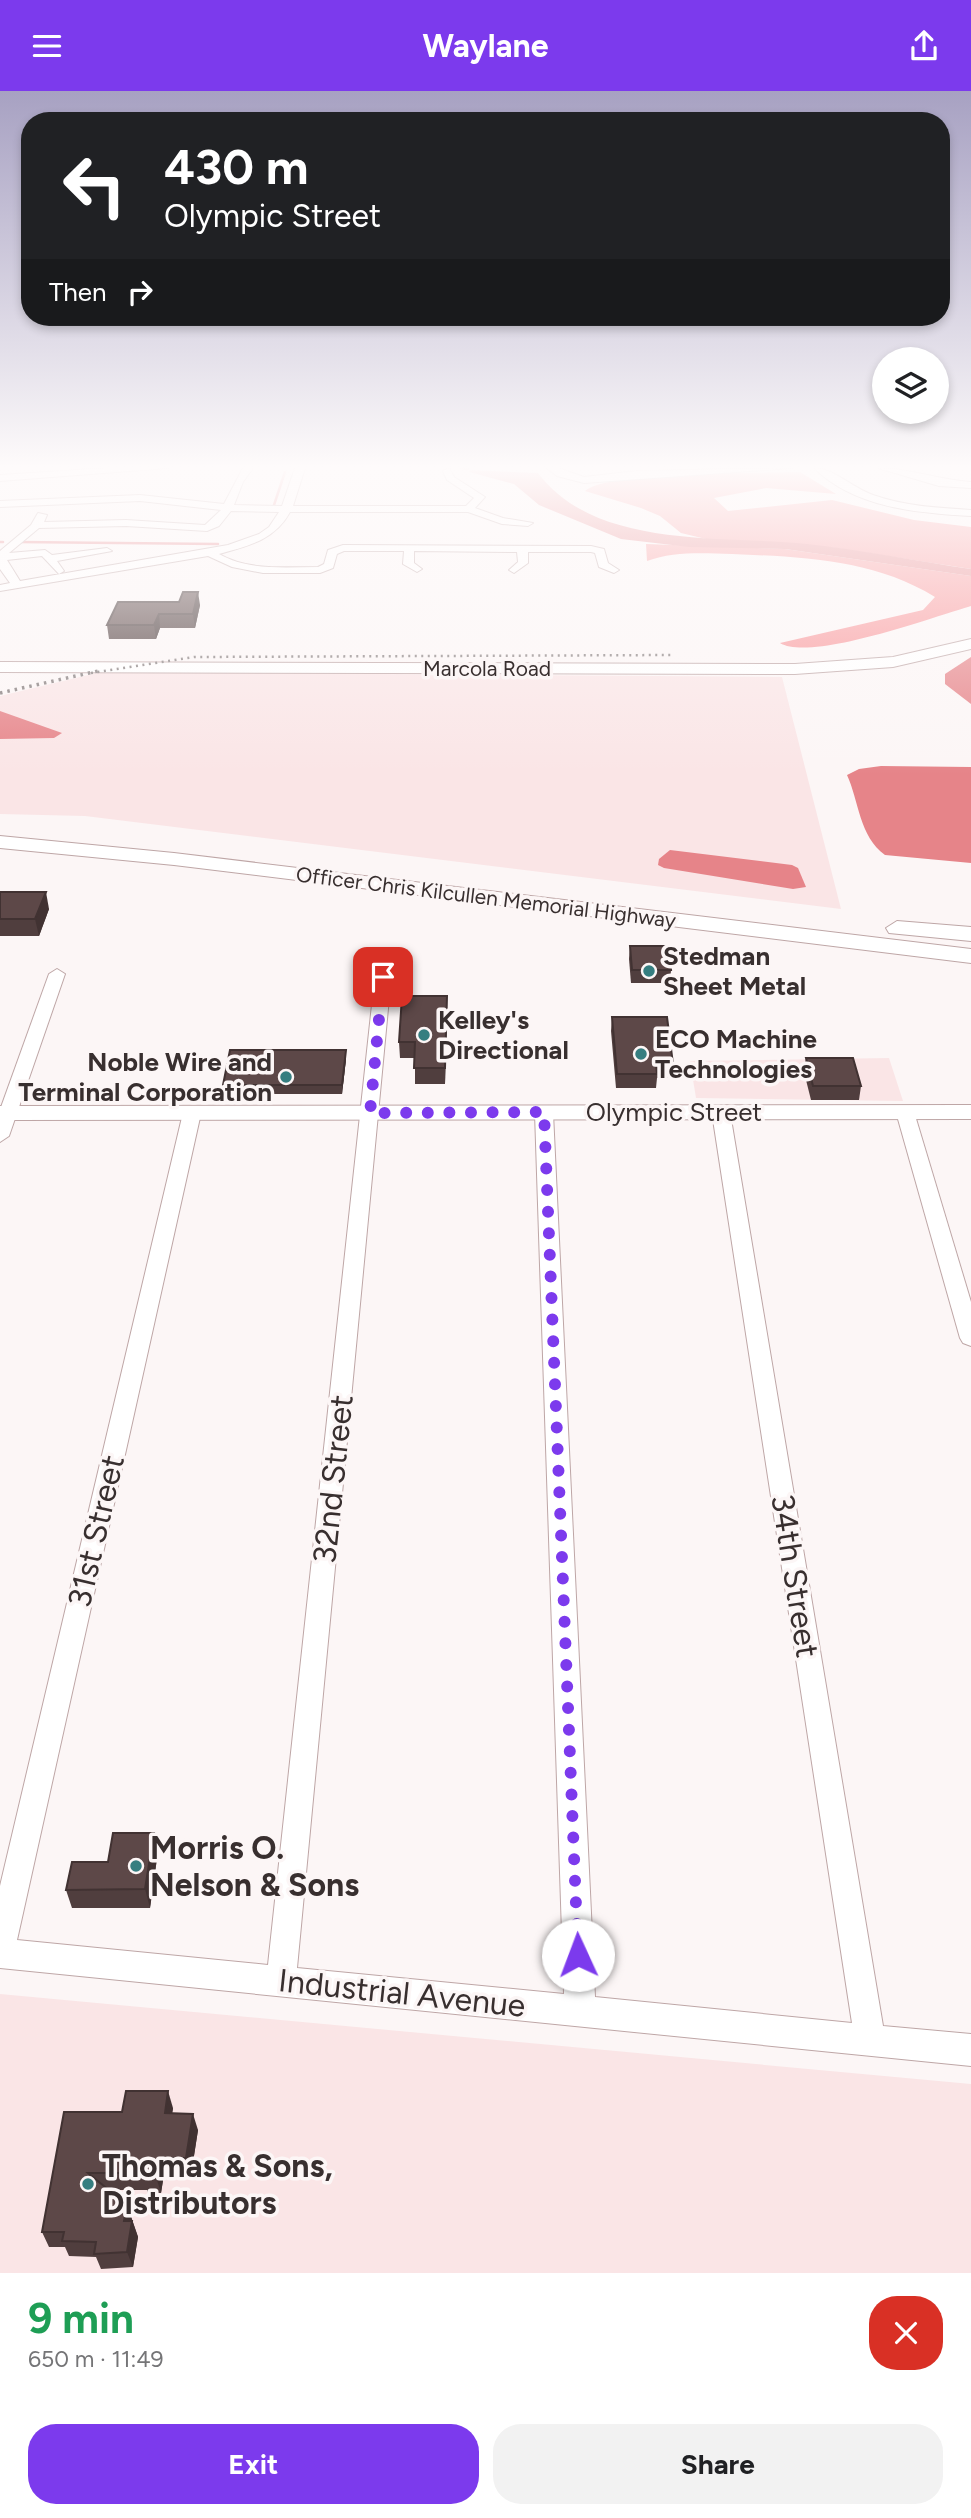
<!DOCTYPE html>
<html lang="en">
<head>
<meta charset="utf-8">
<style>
	body { margin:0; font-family:Figtree,sans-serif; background:#f2f2f2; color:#202124; height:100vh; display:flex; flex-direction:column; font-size:26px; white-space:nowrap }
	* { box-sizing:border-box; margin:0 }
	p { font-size:23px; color:#757577 }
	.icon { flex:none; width:38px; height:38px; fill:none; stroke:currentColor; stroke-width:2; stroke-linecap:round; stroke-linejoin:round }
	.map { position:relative; height:2182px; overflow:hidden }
	.drawer { display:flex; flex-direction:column; background:#fff; flex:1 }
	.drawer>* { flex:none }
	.top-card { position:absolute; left:21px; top:21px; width:929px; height:214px; border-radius:28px; box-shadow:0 4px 10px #0003; background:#202124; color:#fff; overflow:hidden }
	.buttons { position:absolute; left:872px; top:256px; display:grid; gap:14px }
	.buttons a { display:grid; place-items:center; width:77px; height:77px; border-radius:50%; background:#fff; box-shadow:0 4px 10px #0003; font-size:35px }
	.pin { position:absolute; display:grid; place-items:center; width:60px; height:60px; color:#fff; margin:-30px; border-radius:14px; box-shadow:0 4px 10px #0006 }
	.me { position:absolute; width:77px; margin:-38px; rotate:358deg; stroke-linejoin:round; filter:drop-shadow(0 0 5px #0008) }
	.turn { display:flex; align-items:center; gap:24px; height:147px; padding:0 28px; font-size:32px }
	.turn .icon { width:91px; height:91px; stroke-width:2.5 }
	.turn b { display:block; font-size:49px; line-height:60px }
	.then { display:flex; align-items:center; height:66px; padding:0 28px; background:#0003; gap:14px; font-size:26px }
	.round { display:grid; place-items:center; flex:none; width:74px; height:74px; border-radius:28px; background:#f2f2f2 }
	.summary { display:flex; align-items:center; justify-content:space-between; height:119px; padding:0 28px }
	h1 { font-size:42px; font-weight:700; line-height:52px; color:#1e9e55 }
	.primary-button { display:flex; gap:14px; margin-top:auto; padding:14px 28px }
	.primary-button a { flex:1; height:80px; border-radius:28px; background:#7c3aed; color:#fff; font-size:28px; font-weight:700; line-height:80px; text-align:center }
	.primary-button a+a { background:#f2f2f2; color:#202124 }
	header { display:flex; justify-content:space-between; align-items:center; height:91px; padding:0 28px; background:#7c3aed; color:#fff; font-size:32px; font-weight:700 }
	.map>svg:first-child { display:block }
</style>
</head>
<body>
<header><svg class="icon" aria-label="menu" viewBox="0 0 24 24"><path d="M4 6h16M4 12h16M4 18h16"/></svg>Waylane<svg class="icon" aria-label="share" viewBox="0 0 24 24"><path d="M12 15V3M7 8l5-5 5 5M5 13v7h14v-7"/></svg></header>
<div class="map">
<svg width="971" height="2182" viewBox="0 0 971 2182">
	<rect width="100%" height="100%" fill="#fcf6f6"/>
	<!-- built -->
	<g fill="#fae5e6">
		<path d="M101 581 782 586 841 818 85 725 0 723V605Z"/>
		<path d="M889 967 903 1010 696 1007 690 970Z"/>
		<path d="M0 1903 971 1993V2182H0Z"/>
	</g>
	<!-- forest -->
	<g fill="#f89498">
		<path d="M800 381 836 403 766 397 714 407 728 420 832 409 914 429 971 436V478L836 457 706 448 681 442 660 425 641 417 585 400C612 378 759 383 800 381Z"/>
		<path d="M646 453 785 458 971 485V515C933 526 811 571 780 552L923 519 935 506C873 468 803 466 732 463 704 462 673 460 647 470Z"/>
	</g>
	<!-- water -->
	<g fill="#e68489">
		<path d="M472 379 538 382C596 459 722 444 807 453 862 459 917 470 971 478V485L785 458 689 456 621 448 539 414 514 393 469 381Z"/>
		<path d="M971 566V613L945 593V583Z"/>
		<path d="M0 620 62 642 54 647 0 648Z"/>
		<path d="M881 675 971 676V772L885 764C859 745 859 710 847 684L859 678Z"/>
		<path d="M670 759 792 774 798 777 806 796 793 798 664 777 658 774 659 768Z"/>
	</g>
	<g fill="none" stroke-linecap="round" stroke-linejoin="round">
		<!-- stream -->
		<g stroke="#e68489" stroke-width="2.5">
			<path d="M462 377 468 378"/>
			<path d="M274 414 285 381"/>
			<path d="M0 451H3"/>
			<path d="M18 451 218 453"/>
		</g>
		<defs>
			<g id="minor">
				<path d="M109 377H168L0 390V384Z"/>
				<path d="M243 377H253L243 391 234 414 282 415 295 377H305L293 415H466L474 407 447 389 443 380 449 377 454 386 485 406 475 417 503 427 533 432 528 435 502 433 468 421H290C275 449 248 455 219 463 249 480 285 476 318 476L324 473 328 459 343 454 591 455 604 458 608 472 619 479 614 482 599 476 595 462 591 461H528V472L514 482 509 479 518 471 517 461 414 460V472L422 478 417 481 403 473 404 460H344L337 463 333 477 320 482H263L232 476 208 465 0 500V494L10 492 0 478V460L31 434 38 422 47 424 44 431 126 429 205 434 221 419 140 410 0 416V410L140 404 224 413ZM231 420 279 421 269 436 259 443 228 454 20 490 7 469 42 465 59 483 64 480 57 470 112 460 107 457 52 464 45 459 9 462 39 437 126 435 207 440 219 435Z"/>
				<path d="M547 377H558L584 386 637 380 792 377 584 392 557 385Z"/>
				<path d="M814 377C833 377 853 397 873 404 904 415 938 417 971 419V425C917 422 855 417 814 377Z"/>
				<path d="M878 377C909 377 939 389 971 391V397L939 395Z"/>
				<path d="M57 878 65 883 9 1045 0 1051V1019L49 883Z"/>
				<path d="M383 881 391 886 297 1877 564 1903 535 1022 544 1016 553 1022 595 1906 852 1932 712 1022 721 1016 730 1022 883 1935 971 1943V1975L0 1877V1795L183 1022 192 1016 201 1022 17 1849 268 1874 375 886Z"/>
				<path d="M905 1015 914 1021 971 1211V1255L963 1252 960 1247 896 1021Z"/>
			</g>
			<g id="major">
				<path d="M971 548V558L893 576 795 583 0 581V571L795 573 893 566Z"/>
				<path d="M971 1014V1028L0 1029V1015Z"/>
			</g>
			<g id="highway">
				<path d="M0 745 174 762 971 858V872L174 774 0 757Z"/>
				<path d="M897 830 971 836V850L889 842 886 837Z"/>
			</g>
		</defs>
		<!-- minor casing -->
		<use href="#minor" stroke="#bea6a6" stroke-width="2"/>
		<!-- major casing -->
		<use href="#major" stroke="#bea6a6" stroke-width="2"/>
		<!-- highway casing -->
		<use href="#highway" stroke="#bea6a6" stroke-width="2"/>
		<!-- minor -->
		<use href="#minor" fill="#fff" fill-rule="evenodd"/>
		<!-- major -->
		<use href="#major" fill="#fff" fill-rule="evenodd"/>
		<!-- highway -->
		<use href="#highway" fill="#fff" fill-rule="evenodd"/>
		<!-- rail-far1 -->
		<path stroke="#847c7c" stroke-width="2.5" stroke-dasharray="2 4.5" stroke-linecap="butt" d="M91 582 194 566 673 564"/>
		<!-- rail -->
		<path stroke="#847c7c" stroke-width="3.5" stroke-dasharray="2.5 5" stroke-linecap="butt" d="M0 602 98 580"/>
	</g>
	<!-- wall -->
	<g fill="#503e3e">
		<path d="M179 511 200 514 195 537H160L156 548H109L107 534Z"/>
		<path d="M0 801 49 818 39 845H0Z"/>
		<path d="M630 855 671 879 670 892H631L629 868Z"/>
		<path d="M447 905 445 993H415V967H400L399 951Z"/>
		<path d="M612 926 673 973 672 987H657L656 997H616L611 940Z"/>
		<path d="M806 967 861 995 859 1009H811L804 981Z"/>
		<path d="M346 968 342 1003H224L223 994Z"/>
		<path d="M154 1742 158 1760 150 1817H72L66 1799Z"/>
		<path d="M173 2017 172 2022 198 2039 191 2084 164 2083 161 2102H148L147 2099H108L127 2114 138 2146 133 2176 101 2178 96 2166 69 2165 65 2156H49L42 2141 122 2021Z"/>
	</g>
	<!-- shaded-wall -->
	<g fill="#413232">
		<path d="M198 501 200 514 195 537 193 523Z"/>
		<path d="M159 523 160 537 156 548 154 534Z"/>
		<path d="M46 801 49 818 39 845 35 828Z"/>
		<path d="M447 905V921L445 993V977Z"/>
		<path d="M346 959V968L342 1003V994Z"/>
		<path d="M154 1742 158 1760 150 1817 145 1798Z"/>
		<path d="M168 2000 173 2017 170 2039 165 2022Z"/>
		<path d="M193 2023 198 2039 191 2084 186 2067Z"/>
		<path d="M159 2067 164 2083 161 2102 156 2086Z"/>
		<path d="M127 2114 138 2146 133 2176 127 2161 124 2130Z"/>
	</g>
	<!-- building -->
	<g fill="#5d4848" stroke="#413232" stroke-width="2">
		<path d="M183 501H198L193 523H159L154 534H107L118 511H179Z"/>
		<path d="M0 801H46L35 828H0Z"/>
		<path d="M630 855H668L671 879H632Z"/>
		<path d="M402 905H447L445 977H414L415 951H399Z"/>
		<path d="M612 926H667L673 973H656L657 983H617Z"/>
		<path d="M230 959H346L342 994H223Z"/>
		<path d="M806 967H853L861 995H813Z"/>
		<path d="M113 1742H154L145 1798 66 1799 72 1771H108Z"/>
		<path d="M126 2000H168L165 2022 193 2023 186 2067H159L156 2086H143V2082H88L127 2114 124 2130H132L127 2161 94 2163 96 2151 62 2150 64 2141H42L64 2021H122Z"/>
	</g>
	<!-- sky -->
	<linearGradient id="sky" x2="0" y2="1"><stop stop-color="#a7a1c2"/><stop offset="0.55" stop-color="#fefbfb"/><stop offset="1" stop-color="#fefbfb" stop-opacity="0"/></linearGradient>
	<rect width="971" height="683" fill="url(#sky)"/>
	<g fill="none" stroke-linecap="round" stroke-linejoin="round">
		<!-- route -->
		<path stroke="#7c3aed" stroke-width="12" stroke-dasharray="0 21.6" d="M383 886 370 1022 544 1021 578 1864"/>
	</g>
	<!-- markers -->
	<g fill="#357e80" stroke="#fcf6f6" stroke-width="2.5">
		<circle cx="649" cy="880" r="7"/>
		<circle cx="424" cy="944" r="7"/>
		<circle cx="641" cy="963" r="7"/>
		<circle cx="286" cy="986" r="7"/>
		<circle cx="136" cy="1775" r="7"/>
		<circle cx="88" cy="2093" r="7"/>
	</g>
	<g text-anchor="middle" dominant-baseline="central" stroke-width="7" stroke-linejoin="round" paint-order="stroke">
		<!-- far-street labels -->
		<g font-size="21" fill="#382f2f" stroke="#fcf6f6">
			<text x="487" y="577">Marcola Road</text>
			<text transform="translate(486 806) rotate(7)">Officer Chris Kilcullen Memorial Highway</text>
		</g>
		<!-- poi labels -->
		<g font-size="26" font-weight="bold" fill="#382f2f" stroke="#fcf6f6" text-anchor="start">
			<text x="663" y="865">Stedman<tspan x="663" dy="30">Sheet Metal</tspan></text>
			<text x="438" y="929">Kelley's<tspan x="438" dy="30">Directional</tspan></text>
			<text x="655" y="948">ECO Machine<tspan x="655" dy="30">Technologies</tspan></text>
			<text x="272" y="971" text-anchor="end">Noble Wire and<tspan x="272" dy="30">Terminal Corporation</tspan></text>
		</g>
		<!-- street labels -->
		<g font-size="26" fill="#382f2f" stroke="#fcf6f6">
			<text x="674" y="1021">Olympic Street</text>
		</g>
		<!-- near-street labels -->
		<g font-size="32" fill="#382f2f" stroke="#fcf6f6">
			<text transform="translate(333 1388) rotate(-84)">32nd Street</text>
			<text transform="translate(96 1440) rotate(-77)">31st Street</text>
			<text transform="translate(795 1485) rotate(81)">34th Street</text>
			<text transform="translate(402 1902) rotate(6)">Industrial Avenue</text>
		</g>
		<!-- near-poi labels -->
		<g font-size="32" font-weight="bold" fill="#382f2f" stroke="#fcf6f6" text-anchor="start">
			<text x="150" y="1757">Morris O.<tspan x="150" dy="37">Nelson &amp; Sons</tspan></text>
			<text x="102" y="2075">Thomas &amp; Sons,<tspan x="102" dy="37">Distributors</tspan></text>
		</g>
	</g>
</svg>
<div class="buttons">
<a><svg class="icon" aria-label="layers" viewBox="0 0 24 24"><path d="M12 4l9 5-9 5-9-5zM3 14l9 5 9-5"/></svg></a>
</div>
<div class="pin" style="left:383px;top:886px;background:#d93025"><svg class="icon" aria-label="arrive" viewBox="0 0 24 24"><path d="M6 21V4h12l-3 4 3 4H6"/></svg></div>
<svg class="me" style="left:578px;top:1864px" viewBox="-20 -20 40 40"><circle r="19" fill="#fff"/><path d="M0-13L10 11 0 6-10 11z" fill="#7c3aed"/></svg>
<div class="top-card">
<div class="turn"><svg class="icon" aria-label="left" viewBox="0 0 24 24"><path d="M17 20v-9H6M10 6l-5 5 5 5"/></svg><div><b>430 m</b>Olympic Street</div></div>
<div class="then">Then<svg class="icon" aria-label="right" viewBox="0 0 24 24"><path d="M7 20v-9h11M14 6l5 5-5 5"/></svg></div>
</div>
</div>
<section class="drawer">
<div class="summary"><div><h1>9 min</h1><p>650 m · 11:49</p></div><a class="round" style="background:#d93025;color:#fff"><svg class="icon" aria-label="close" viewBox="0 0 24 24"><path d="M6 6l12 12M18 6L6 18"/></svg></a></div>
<div class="primary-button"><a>Exit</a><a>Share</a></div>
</section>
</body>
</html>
